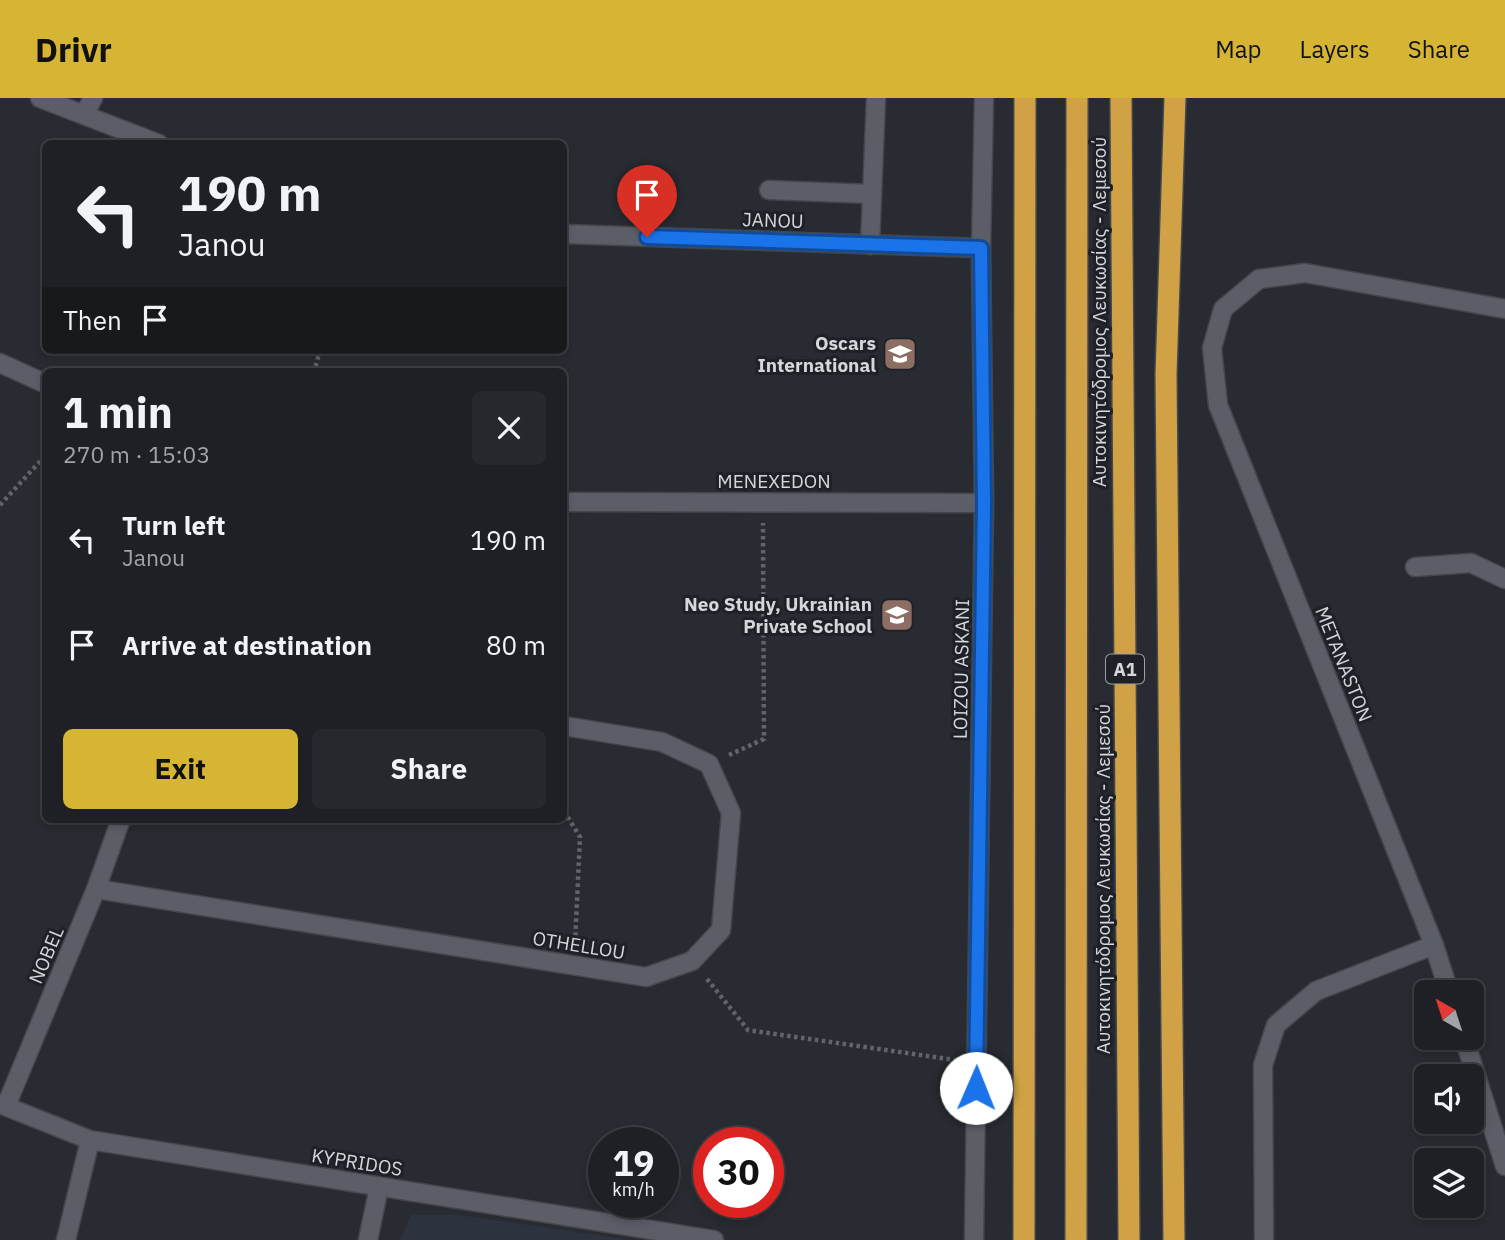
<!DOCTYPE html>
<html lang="en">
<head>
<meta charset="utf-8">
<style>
	body { margin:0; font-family:"IBM Plex Sans",sans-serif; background:#26282d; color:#f1f3f6; height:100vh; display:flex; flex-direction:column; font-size:26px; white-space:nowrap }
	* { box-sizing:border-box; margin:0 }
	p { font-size:23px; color:#a1a3a7 }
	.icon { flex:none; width:38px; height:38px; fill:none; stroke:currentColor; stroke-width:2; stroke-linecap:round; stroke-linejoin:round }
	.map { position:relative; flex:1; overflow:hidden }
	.panel { position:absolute; left:42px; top:270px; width:525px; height:455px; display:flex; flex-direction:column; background:#1e2025; border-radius:10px; box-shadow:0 4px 10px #0003,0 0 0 2px #3c3e42 }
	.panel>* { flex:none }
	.guide { position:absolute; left:42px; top:42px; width:525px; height:214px; border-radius:10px; box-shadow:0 4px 10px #0003,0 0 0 2px #3c3e42; background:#1e2025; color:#f1f3f6; overflow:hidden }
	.needle { width:46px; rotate:321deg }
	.tools { position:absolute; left:1414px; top:882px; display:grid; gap:14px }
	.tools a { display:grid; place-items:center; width:70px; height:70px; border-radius:10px; background:#1e2025; box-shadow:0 4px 10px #0003,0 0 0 2px #3c3e42; font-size:35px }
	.speed { position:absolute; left:588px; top:1029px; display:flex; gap:14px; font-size:35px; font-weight:700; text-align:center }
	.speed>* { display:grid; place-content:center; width:91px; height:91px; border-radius:50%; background:#1e2025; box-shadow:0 4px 10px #0003,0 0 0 2px #3c3e42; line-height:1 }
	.speed small { font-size:18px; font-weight:400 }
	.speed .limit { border:10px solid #d22; background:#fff; color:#111 }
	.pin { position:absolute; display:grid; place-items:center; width:60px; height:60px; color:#fff; margin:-72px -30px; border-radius:50% 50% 50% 0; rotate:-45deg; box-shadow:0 0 7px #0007 }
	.pin .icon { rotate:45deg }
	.me { position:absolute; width:77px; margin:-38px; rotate:1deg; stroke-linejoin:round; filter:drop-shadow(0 0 5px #0008) }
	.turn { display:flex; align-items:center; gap:24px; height:147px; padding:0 21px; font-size:32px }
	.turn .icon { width:91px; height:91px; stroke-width:2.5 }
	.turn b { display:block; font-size:49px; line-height:60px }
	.then { display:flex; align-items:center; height:66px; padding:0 21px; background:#0003; gap:14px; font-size:26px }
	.round { display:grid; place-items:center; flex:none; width:74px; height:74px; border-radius:10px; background:#26282d }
	.overview { display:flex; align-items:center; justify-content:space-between; height:119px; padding:0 21px }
	h1 { font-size:42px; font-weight:700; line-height:52px }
	.primary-button { display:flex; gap:14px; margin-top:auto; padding:14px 21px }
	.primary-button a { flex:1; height:80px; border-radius:10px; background:#d6b534; color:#111; font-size:28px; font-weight:700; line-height:80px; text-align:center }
	.primary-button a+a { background:#26282d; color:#f1f3f6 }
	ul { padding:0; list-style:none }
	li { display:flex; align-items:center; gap:21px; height:105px; padding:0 21px }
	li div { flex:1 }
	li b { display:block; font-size:26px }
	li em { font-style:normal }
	header { display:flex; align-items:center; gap:42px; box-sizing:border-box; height:98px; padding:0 35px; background:#d6b534; color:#111 }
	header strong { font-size:33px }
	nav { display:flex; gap:38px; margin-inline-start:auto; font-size:24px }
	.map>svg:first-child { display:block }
</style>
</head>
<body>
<header>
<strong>Drivr</strong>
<nav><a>Map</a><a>Layers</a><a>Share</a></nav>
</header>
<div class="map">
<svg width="1505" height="1142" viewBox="0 0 1505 1142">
	<rect width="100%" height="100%" fill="#282b31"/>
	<!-- built -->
	<path fill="#2c323e" d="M411 1117H459L632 1142H400Z"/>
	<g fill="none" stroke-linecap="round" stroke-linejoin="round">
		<defs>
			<g id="minor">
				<path d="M40 0 159 46"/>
				<path d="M84 17 93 0"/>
				<path d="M769 92 872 96"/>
				<path d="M564 136 981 150"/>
				<path d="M870 147 876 0"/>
				<path d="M0 265 46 286"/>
				<path d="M564 404 984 405"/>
				<path d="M1415 469 1471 465 1505 481"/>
				<path d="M96 791 646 879 692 863 721 832 731 715 709 666 662 644 564 628"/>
				<path d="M1449 894 1434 847 1218 307 1212 250 1223 211 1259 181 1305 175 1505 211"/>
				<path d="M1464 940 1505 1068"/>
				<path d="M0 1006 90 1042 714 1142"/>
				<path d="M6 1008 96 791 121 721"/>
				<path d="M66 1142 90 1042"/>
				<path d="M368 1142 379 1089"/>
				<path d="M974 1142 984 405 981 150 984 0"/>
				<path d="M1264 1142 1263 967 1276 927 1316 893 1434 847"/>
			</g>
			<g id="highway">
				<path d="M1121 0 1129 1142"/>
				<path d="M1024 1142 1025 0"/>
				<path d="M1076 1142 1077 0"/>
				<path d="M1174 1142 1166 277 1175 0"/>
			</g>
		</defs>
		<!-- minor casing -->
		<use href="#minor" stroke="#44464b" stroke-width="21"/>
		<!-- highway casing -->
		<use href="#highway" stroke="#44464b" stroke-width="24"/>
		<!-- path -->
		<g stroke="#62646a" stroke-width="4.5" stroke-dasharray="3.5 3.5" stroke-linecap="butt">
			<path d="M310 273 316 267 320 252"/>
			<path d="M0 407 46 357"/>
			<path d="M729 657 764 641 763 425"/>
			<path d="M564 713 580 739 575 846"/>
			<path d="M707 881 748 932 955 962"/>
		</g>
		<!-- minor -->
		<use href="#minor" stroke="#5b5e66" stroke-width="18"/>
		<!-- highway -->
		<use href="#highway" stroke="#d0a245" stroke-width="21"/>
	</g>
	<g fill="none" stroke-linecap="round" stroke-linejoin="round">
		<defs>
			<path id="route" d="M647 139 981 150 984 405 976 990"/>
		</defs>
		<!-- route casing -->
		<use href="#route" stroke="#114b97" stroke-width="18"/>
		<!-- route -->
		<use href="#route" stroke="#1a73e8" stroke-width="12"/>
	</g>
	<!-- icons -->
	<defs>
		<symbol id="school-square" viewBox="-11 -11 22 22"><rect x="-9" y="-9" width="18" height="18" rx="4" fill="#8d6e63" stroke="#1e2127"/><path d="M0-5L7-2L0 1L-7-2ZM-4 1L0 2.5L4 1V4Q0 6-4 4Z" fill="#fff"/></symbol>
	</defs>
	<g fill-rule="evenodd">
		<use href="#school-square" x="881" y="237" width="38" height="38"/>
		<use href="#school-square" x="878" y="498" width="38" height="38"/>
	</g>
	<g text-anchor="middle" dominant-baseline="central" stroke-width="6" stroke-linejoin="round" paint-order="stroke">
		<!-- shield labels -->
		<rect fill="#1e2127" stroke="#9ea0a5" stroke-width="2" x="1106" y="556.5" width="38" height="29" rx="5"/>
		<g font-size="18" font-weight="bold" fill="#d5d7db">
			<text x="1125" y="571">A1</text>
		</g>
		<!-- street labels -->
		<g font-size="19" fill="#d5d7db" stroke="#1e2127">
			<text transform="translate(773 122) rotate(2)">JANOU</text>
			<text transform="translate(1099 214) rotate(-90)">Αυτοκινητόδρομος Λευκωσίας - Λεμεσού</text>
			<text x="774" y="383">MENEXEDON</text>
			<text transform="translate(1344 566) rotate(68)">METANASTON</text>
			<text transform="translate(961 571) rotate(-89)">LOIZOU ASKANI</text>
			<text transform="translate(1103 781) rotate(-90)">Αυτοκινητόδρομος Λευκωσίας - Λεμεσού</text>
			<text transform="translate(579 847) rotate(9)">OTHELLOU</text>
			<text transform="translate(46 857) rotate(-67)">NOBEL</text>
			<text transform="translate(357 1064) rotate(9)">KYPRIDOS</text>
		</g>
		<!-- poi labels -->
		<g font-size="19" font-weight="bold" fill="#d5d7db" stroke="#1e2127" text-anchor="end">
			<text x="876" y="245">Oscars<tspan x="876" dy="22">International</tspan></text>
			<text x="872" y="506">Neo Study, Ukrainian<tspan x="872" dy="22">Private School</tspan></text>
		</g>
	</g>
</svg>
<div class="tools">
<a><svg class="needle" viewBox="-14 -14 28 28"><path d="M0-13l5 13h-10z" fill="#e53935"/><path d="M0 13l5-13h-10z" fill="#a1a3a7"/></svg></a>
<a><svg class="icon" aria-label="sound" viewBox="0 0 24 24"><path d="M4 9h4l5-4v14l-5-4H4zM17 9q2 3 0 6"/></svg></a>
<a><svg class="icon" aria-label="layers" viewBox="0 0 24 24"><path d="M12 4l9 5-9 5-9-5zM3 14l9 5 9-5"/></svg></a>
</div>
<div class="speed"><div>19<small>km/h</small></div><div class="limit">30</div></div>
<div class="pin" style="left:647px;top:139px;background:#d93025"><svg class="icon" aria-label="arrive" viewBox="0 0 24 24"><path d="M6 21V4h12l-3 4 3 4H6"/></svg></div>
<svg class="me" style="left:976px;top:990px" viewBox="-20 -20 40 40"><circle r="19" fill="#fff"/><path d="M0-13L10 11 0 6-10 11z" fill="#1a73e8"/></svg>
<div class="guide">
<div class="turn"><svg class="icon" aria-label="left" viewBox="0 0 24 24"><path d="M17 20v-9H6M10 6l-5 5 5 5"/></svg><div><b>190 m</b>Janou</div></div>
<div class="then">Then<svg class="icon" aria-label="arrive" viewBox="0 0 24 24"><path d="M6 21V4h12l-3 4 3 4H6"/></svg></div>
</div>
<section class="panel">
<div class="overview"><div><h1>1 min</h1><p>270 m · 15:03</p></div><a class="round"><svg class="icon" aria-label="close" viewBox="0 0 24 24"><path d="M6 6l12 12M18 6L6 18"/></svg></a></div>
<ul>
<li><svg class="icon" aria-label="left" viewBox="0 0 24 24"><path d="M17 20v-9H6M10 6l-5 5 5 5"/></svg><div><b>Turn left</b><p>Janou</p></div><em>190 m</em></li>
<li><svg class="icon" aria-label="arrive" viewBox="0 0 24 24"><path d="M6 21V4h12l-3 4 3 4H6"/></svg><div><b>Arrive at destination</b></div><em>80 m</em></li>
</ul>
<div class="primary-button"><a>Exit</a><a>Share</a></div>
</section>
</div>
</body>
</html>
